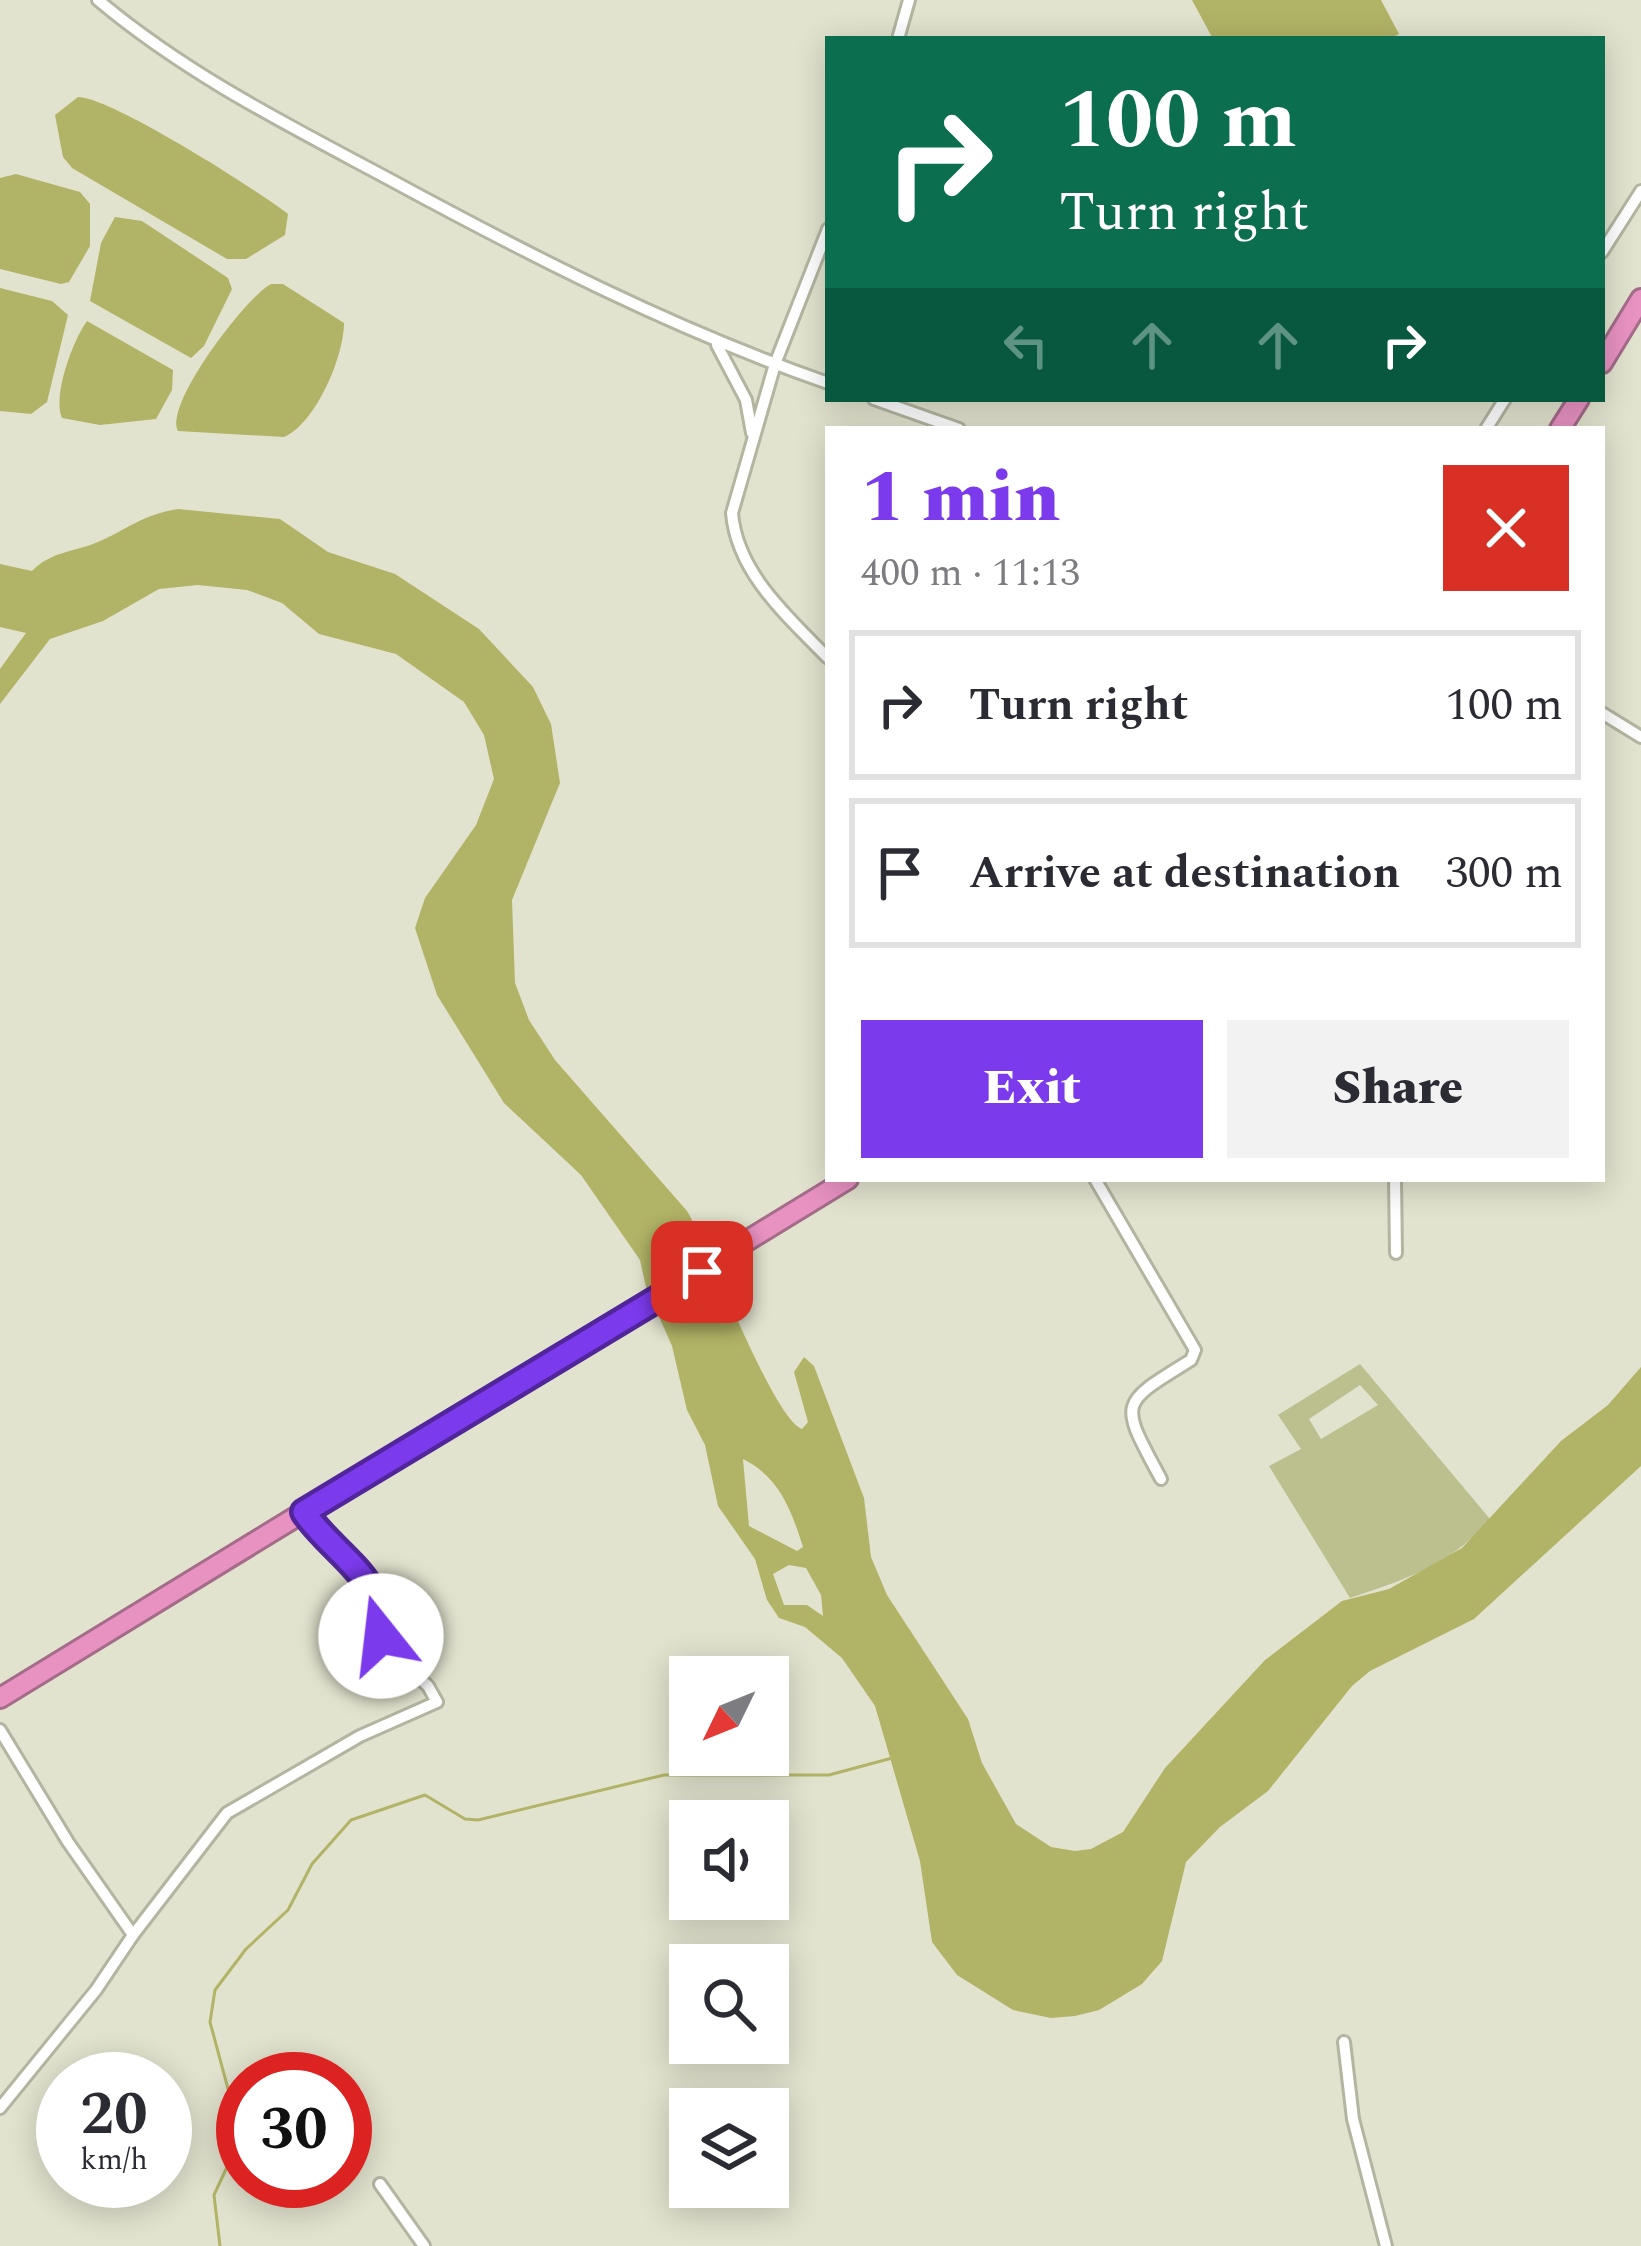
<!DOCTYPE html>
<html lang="en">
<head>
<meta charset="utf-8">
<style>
	body { margin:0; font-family:Spectral,serif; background:#f2f2f3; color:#2b2b33; height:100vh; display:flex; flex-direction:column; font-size:45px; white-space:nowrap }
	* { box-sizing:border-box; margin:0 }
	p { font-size:39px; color:#7c7c81 }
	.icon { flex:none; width:66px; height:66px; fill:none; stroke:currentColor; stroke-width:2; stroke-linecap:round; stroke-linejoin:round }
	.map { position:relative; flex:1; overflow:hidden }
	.drawer { position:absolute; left:825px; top:426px; width:780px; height:756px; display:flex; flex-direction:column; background:#fff; border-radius:0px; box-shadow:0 6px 30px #0003 }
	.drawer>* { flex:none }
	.guide { position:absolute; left:825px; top:36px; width:780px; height:366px; border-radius:0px; box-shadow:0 6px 30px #0003; background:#0b6e4f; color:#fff; overflow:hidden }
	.needle { width:78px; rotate:227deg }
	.controls { position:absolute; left:669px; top:1656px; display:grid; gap:24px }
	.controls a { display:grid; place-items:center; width:120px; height:120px; border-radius:0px; background:#fff; box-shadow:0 6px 30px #0003; font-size:60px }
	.speed { position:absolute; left:36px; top:2052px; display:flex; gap:24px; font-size:60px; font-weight:700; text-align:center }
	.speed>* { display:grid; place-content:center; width:156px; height:156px; border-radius:50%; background:#fff; box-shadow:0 6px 30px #0003; line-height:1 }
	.speed small { font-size:30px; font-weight:400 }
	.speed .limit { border:18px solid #d22; background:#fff; color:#111 }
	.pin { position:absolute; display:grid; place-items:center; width:102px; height:102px; color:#fff; margin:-51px; border-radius:24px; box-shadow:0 6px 18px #0006 }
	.me { position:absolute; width:132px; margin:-66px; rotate:344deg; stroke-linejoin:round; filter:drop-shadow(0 0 9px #0008) }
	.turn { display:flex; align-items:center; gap:42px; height:252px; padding:0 36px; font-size:54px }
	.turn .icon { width:156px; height:156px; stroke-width:2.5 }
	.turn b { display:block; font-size:84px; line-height:102px }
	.lanes { display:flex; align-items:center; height:114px; padding:0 36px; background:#0003; justify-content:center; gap:60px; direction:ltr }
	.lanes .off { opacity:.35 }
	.round { display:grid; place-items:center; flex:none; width:126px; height:126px; border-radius:0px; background:#f2f2f3 }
	.head { display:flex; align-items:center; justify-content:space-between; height:204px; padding:0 36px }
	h1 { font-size:72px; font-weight:800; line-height:90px; color:#7c3aed }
	.action { display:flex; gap:24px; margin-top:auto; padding:24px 36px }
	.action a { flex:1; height:138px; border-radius:0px; background:#7c3aed; color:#fff; font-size:48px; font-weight:800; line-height:138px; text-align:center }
	.action a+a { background:#f2f2f3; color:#2b2b33 }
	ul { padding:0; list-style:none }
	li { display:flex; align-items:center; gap:36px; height:150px; margin:0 24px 18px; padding:0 12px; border:6px solid #e1e1e2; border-radius:0px }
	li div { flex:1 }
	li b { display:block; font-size:45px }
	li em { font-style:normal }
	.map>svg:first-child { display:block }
</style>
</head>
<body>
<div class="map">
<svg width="1641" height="2246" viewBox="0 0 1641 2246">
	<rect width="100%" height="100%" fill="#e2e3ce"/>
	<!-- green -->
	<path fill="#bcbf8e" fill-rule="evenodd" d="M1360 1364 1490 1519C1451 1565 1404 1580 1350 1598L1269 1466 1301 1449 1278 1415ZM1360 1385 1378 1405 1321 1439 1309 1419Z"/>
	<!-- water -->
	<g fill="#b1b466" fill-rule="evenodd">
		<path d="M1192 0H1381L1399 34 1389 39H1213Z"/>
		<path d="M78 97C111 97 257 190 288 214L285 235 246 259H227L72 168 63 157 55 115Z"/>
		<path d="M16 174 80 192 90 204V246L69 282 61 284 0 269V178Z"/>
		<path d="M115 217 142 221 228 278 232 289 204 346 191 358 90 301 101 243Z"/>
		<path d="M271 284H283L344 323C344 356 316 423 284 437L178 431C163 405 247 296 271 284Z"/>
		<path d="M0 288 52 301 68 315 47 402 31 414 0 411Z"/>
		<path d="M87 321 173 370 172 390 156 419 100 425 62 418C52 396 73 340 87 321Z"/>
		<path d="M178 509 280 519 328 552 395 574 479 629 533 687 551 724 560 783 512 900 515 983 529 1020 555 1060 687 1211C709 1247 773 1419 802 1429L808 1422 794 1372 804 1357 814 1366 864 1498 871 1557 887 1595 968 1719 982 1763 1016 1824 1051 1847 1075 1851 1091 1849 1123 1832 1165 1768 1265 1660 1342 1601 1389 1589 1462 1548 1561 1441 1608 1405 1641 1367V1466L1474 1619 1370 1671 1352 1686 1268 1791 1220 1827 1186 1862 1162 1961 1142 1984 1099 2010 1075 2016 1051 2018 1013 2010 957 1975 932 1942 920 1861 875 1706 842 1658 805 1627 779 1618 767 1600 755 1559 718 1506 705 1445 687 1410 672 1346 646 1287 640 1260 581 1175 504 1103 437 995 415 928 425 898 476 825 494 779 484 735 464 702 396 654 319 634 282 603 247 590 198 585 159 589 103 621 50 639 0 704V669L26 633 0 627V564L32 571C51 551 76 552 100 541 132 527 139 516 178 509ZM743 1459C779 1477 791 1509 803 1547L797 1551 749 1526ZM789 1565 806 1568 821 1595 823 1616 807 1605H784L773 1574Z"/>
	</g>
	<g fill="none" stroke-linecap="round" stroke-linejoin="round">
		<!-- stream -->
		<path stroke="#b1b466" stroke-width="3" d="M220 2246 214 2195 241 2137 210 2022 215 1990 246 1949 288 1910 312 1864 351 1820 425 1795 465 1819 478 1820 664 1775H829L896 1757"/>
		<defs>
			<g id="street">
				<path d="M98 0C186 74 286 124 387 178 531 256 673 329 828 383"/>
				<path d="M898 39 909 0"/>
				<path d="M828 229 775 364 732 513C737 573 788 617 828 658"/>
				<path d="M1602 252 1641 191"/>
				<path d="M717 345 746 400 752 433"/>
				<path d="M874 399 959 429"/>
				<path d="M1486 429 1505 399"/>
				<path d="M1602 713 1641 737"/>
				<path d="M1095 1179 1195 1350 1191 1360C1118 1405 1119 1401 1161 1479"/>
				<path d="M1395 1179 1396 1253"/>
				<path d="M0 1730 68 1842 133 1935 96 1990 0 2108"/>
				<path d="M133 1935 227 1813 360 1736 437 1702 428 1686 384 1645 383 1608 358 1568 304 1512"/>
				<path d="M1344 2042 1353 2119 1386 2246"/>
				<path d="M380 2184 424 2246"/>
			</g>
			<g id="highway">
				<path d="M1602 363 1641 299"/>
				<path d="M1560 429 1579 399"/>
				<path d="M0 1698 848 1179"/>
			</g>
		</defs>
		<!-- street casing -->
		<use href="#street" stroke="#b3b5a0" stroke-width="16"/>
		<!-- highway casing -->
		<use href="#highway" stroke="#a46c89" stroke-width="24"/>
		<!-- street -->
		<use href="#street" stroke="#fff" stroke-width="10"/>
		<!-- highway -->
		<use href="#highway" stroke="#e892c2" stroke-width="18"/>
	</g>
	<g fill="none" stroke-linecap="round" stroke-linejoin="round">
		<defs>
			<path id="route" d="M381 1636C387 1578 333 1555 304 1512L702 1272"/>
		</defs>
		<!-- route casing -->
		<use href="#route" stroke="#51269a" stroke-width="30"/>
		<!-- route -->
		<use href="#route" stroke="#7c3aed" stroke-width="21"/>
	</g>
</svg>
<div class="controls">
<a><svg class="needle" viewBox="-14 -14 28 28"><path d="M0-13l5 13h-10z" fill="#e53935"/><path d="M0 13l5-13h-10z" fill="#7c7c81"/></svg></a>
<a><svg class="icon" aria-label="sound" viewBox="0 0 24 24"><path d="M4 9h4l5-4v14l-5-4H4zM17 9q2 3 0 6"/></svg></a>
<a><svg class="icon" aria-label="search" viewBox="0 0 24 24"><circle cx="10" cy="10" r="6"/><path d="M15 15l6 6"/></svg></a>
<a><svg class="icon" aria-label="layers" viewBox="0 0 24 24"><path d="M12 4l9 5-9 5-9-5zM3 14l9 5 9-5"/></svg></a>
</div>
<div class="speed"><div>20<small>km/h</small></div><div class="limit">30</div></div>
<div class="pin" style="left:702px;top:1272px;background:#d93025"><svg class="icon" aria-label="arrive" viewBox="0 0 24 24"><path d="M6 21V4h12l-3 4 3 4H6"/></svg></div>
<svg class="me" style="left:381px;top:1636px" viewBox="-20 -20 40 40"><circle r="19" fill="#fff"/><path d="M0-13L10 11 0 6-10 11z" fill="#7c3aed"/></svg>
<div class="guide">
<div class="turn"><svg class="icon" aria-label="right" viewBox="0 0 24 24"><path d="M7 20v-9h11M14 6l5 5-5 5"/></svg><div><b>100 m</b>Turn right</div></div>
<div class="lanes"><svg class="icon off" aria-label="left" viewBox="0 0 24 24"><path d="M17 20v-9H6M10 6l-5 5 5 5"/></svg><svg class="icon off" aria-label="ahead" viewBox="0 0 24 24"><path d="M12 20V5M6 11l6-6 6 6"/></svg><svg class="icon off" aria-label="ahead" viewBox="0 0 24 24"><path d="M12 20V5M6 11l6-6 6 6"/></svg><svg class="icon" aria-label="right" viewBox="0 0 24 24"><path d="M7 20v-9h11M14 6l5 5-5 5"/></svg></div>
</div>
<section class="drawer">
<div class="head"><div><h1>1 min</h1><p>400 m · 11:13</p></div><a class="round" style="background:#d93025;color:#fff"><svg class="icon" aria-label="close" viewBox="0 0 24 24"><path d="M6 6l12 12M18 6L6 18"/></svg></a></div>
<ul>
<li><svg class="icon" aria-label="right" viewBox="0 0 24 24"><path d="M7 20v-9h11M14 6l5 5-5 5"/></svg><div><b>Turn right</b></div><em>100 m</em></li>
<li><svg class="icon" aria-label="arrive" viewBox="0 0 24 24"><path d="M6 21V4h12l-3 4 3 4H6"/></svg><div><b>Arrive at destination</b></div><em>300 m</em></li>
</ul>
<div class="action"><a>Exit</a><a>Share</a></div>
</section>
</div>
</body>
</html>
